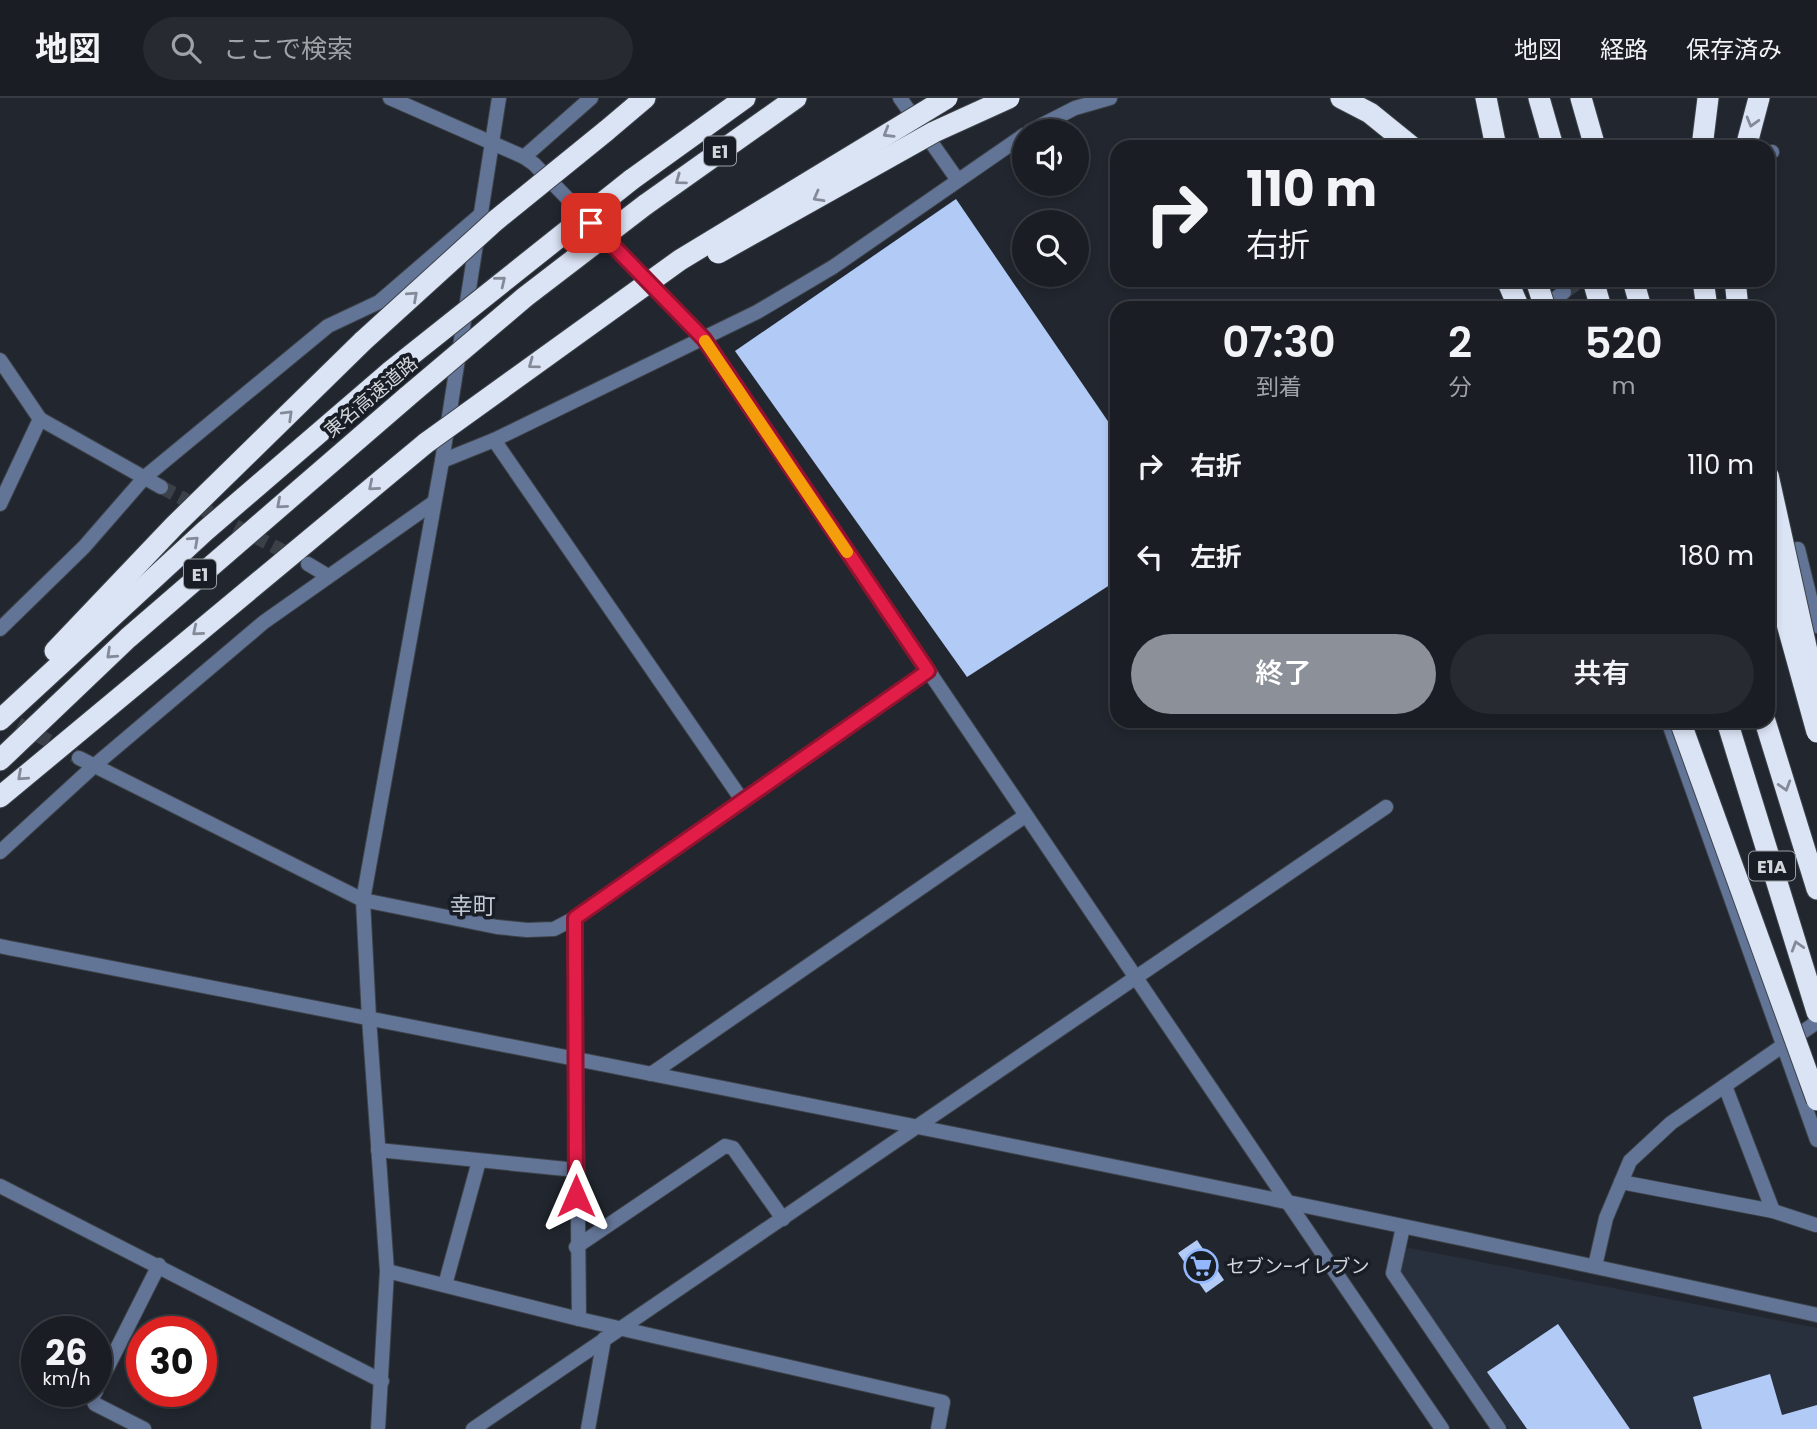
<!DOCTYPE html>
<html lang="ja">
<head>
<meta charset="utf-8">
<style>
	body { margin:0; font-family:Poppins,"Noto Sans JP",sans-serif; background:#272a30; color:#f1f3f6; height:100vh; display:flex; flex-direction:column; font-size:26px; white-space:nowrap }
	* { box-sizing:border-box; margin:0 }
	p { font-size:23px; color:#9fa2a6 }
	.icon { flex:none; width:38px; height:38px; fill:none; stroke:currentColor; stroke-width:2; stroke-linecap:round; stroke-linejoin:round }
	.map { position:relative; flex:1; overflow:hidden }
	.panel { position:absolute; left:1110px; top:203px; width:665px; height:427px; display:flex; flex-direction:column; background:#1a1d23; border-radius:21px; box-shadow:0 4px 10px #0003,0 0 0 2px #383b41 }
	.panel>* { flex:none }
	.guide { position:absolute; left:1110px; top:42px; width:665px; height:147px; border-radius:21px; box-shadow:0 4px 10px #0003,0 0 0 2px #383b41; background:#1a1d23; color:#f1f3f6; overflow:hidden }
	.controls { position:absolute; left:1012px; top:21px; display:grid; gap:14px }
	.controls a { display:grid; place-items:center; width:77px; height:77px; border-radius:50%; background:#1a1d23; box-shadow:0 4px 10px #0003,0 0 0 2px #383b41; font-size:35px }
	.speed { position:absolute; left:21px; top:1218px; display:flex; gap:14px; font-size:35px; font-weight:700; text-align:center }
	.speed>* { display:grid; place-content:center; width:91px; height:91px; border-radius:50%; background:#1a1d23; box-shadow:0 4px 10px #0003,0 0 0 2px #383b41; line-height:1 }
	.speed small { font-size:18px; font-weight:400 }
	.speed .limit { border:10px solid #d22; background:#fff; color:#111 }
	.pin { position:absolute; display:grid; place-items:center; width:60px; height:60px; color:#fff; margin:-30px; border-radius:14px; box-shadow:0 4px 10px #0006 }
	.me { position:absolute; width:77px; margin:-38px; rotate:0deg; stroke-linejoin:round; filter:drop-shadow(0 0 5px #0008) }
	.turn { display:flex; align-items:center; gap:24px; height:147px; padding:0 21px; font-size:32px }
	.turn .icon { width:91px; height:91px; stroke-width:2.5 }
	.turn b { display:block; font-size:49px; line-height:60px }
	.eta { display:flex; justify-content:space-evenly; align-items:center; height:119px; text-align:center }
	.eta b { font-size:42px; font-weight:600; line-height:49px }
	.button { display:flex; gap:14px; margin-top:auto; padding:14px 21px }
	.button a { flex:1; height:80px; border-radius:42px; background:#8c9099; color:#fff; font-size:28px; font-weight:600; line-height:80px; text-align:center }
	.button a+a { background:#272a30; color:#f1f3f6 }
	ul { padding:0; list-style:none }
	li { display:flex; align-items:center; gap:21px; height:91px; padding:0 21px }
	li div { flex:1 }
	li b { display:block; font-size:26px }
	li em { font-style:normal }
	header { display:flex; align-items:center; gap:42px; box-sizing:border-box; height:98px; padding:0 35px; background:#1a1d23; border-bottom:2px solid #383b41 }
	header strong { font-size:33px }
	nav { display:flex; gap:38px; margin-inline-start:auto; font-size:24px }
	.search { width:490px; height:63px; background:#272a30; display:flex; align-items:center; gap:18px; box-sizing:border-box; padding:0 24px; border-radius:38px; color:#9fa2a6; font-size:26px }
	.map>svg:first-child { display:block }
</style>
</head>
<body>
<header>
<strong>地図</strong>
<div class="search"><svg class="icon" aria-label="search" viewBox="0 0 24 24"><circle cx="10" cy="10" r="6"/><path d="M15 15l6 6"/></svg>ここで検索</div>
<nav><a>地図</a><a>経路</a><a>保存済み</a></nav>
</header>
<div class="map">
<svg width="1817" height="1331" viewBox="0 0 1817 1331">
	<rect width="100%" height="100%" fill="#22272f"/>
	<!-- built -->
	<path fill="#282f3d" d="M1410 1150 1817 1230V1331H1509L1400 1173 1405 1152Z"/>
	<!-- building -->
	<g fill="#b2caf6">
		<path d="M956 101 1116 335V483L967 579 735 253Z"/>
		<path d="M1197 1142 1224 1182 1206 1195 1178 1155Z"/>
		<path d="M1558 1226 1630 1331H1527L1487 1274Z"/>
		<path d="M1770 1276 1782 1317 1817 1307V1331H1702L1693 1299Z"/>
	</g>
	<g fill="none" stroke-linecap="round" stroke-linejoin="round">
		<!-- minor-tunnel -->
		<g stroke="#3c4149" stroke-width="14" stroke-dasharray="14 7" stroke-linecap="butt">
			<path d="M1564 194 1582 182"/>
			<path d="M161 389 298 461"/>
			<path d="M0 616 79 660"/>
		</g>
		<defs>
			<g id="minor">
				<path d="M390 0 524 59 534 66 704 241 1289 1106"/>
				<path d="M900 0 957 81"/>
				<path d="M1030 33 1075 10 1110 0"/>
				<path d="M1768 57 1772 54"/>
				<path d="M524 59 591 0"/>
				<path d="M1543 210 1564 194"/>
				<path d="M0 262 40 321 0 406"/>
				<path d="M40 321 161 389"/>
				<path d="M494 342 742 702"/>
				<path d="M442 363 494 342 757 214 833 169 1024 37"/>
				<path d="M1779 457 1798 451 1817 528"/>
				<path d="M308 466 328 478"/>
				<path d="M0 531 84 449 145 379 328 228 379 204 480 117"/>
				<path d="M1668 623 1817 1042"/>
				<path d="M79 660 363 802 497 829 527 832 554 831 575 820 928 573"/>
				<path d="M0 754 95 667 264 524 433 405"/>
				<path d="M575 820 579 1221"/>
				<path d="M369 920 363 802 442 363 499 0"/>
				<path d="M651 976 1025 718"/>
				<path d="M1725 988 1773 1113"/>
				<path d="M378 1052 576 1072"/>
				<path d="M1621 1084 1773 1113 1816 1127"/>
				<path d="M0 1088 382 1283"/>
				<path d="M1403 1129 1393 1175 1499 1331"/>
				<path d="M576 1149 725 1048 733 1050 783 1121"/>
				<path d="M1595 1168 1606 1120 1630 1063 1671 1025 1817 924"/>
				<path d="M445 1187 479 1063"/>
				<path d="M96 1292 159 1167"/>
				<path d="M96 1293 92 1300 95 1306 144 1331"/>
				<path d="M378 1331 387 1173 579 1221 943 1304 938 1331"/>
				<path d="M473 1331 1386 709"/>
				<path d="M588 1331 604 1241"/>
			</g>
			<g id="tertiary">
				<path d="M0 848C606 967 1214 1084 1817 1217"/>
				<path d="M369 920 387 1173"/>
				<path d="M1289 1106 1442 1331"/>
			</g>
			<g id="motorway">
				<path d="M1341 0 1370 15 1412 49"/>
				<path d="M1486 0 1496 49"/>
				<path d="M1539 0 1553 49"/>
				<path d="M1581 0 1595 49"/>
				<path d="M606 33 645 0"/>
				<path d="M1702 49 1708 0"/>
				<path d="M1746 49 1759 0"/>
				<path d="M631 82 745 0"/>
				<path d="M645 107 796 0"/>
				<path d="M1507 182 1519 210"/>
				<path d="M1593 182 1601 210"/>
				<path d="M1633 182 1641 210"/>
				<path d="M1703 182 1707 210"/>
				<path d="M1735 182 1738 210"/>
				<path d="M55 553 174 428 363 243"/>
				<path d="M0 622 205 433 391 273"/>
				<path d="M1727 623 1817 914"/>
				<path d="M1765 623 1817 791"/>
				<path d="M0 662 128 540 408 298"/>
				<path d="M0 699 426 345"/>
			</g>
		</defs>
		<!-- minor casing -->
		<use href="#minor" stroke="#3e434a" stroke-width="16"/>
		<!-- tertiary casing -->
		<use href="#tertiary" stroke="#3e434a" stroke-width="16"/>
		<!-- motorway casing -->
		<use href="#motorway" stroke="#3e434a" stroke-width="23"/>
		<!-- minor -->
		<use href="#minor" stroke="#637597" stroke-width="14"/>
		<!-- tertiary -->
		<use href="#tertiary" stroke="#637597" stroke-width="14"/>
		<!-- motorway -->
		<use href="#motorway" stroke="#dbe4f5" stroke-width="21"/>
		<defs>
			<g id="motorway-bridge">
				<path d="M718 155 934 34 1009 0"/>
				<path d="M1536 182 1545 210"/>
				<path d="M363 243 495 123 606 33"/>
				<path d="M391 273 631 82"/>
				<path d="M408 298 525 199 645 107"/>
				<path d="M426 345 680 162 947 0"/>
				<path d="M1768 377 1817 598"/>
				<path d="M1768 457 1817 634"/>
				<path d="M1680 623 1817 1002"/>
			</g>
		</defs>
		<!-- motorway-bridge casing -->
		<use href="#motorway-bridge" stroke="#3e434a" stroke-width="23" stroke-linecap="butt"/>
		<!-- motorway-bridge -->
		<use href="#motorway-bridge" stroke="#dbe4f5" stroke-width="21"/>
	</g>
	<!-- one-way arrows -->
	<defs><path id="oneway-chevron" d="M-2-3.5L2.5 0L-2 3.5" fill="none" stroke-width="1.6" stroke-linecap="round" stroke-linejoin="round" transform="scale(1.75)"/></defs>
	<g stroke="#848a97">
		<use href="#oneway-chevron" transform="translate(1752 24) rotate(106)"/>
		<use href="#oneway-chevron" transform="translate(888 35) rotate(149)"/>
		<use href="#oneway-chevron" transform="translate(680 82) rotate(144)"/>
		<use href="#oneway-chevron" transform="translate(818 99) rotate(151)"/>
		<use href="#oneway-chevron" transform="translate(501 183) rotate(-39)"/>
		<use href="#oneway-chevron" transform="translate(413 198) rotate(-42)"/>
		<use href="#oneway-chevron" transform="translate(533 266) rotate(144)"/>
		<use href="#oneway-chevron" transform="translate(288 317) rotate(-44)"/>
		<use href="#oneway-chevron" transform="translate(373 388) rotate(140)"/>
		<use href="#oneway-chevron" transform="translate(281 406) rotate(139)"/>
		<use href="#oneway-chevron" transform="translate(194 443) rotate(-42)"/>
		<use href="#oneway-chevron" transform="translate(197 533) rotate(140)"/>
		<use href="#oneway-chevron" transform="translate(111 556) rotate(137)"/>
		<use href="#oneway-chevron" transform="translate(22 678) rotate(138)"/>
		<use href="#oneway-chevron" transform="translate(1785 688) rotate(73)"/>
		<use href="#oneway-chevron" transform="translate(1797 848) rotate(-107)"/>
	</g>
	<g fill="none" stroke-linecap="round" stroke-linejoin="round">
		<defs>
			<path id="route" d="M576 1098 575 820 928 573 704 241 591 125"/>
		</defs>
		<!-- route casing -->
		<use href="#route" stroke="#92132f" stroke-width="18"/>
		<!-- route -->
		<use href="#route" stroke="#e11d48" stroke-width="12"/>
		<!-- slow -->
		<path stroke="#f59e0b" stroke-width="12" d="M705 243 847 454"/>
	</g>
	<!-- icons -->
	<defs>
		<symbol id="supermarket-ring" viewBox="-11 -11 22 22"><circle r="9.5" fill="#191d25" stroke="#93b7fd" stroke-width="1.5"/><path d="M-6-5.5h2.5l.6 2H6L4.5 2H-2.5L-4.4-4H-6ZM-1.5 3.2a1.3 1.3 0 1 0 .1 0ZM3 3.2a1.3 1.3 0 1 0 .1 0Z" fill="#93b7fd"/></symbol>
	</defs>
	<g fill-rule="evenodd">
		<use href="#supermarket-ring" x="1182" y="1149" width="38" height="38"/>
	</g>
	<g text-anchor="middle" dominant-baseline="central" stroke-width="7" stroke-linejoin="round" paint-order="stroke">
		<!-- shield labels -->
		<g fill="#191d25" stroke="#9a9ea4" stroke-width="2">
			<rect x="704" y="38.5" width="32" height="29" rx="5"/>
			<rect x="184" y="461.5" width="32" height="29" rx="5"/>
			<rect x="1749" y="753.5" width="46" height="29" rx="5"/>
		</g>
		<g font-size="18" font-weight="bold" fill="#d2d5da">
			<text x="720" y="53">E1</text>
			<text x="200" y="476">E1</text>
			<text x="1772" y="768">E1A</text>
		</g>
		<!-- street labels -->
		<g font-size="19" fill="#d2d5da" stroke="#191d25">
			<text transform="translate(371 299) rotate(-40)">東名高速道路</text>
		</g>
		<!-- poi labels -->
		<g font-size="19" fill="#d2d5da" stroke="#191d25" text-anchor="start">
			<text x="1226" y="1168">セブン-イレブン</text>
		</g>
		<!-- quarter labels -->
		<g font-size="23" fill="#c3c9d5" stroke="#191d25">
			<text x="473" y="808">幸町</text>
		</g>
	</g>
</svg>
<div class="controls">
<a><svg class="icon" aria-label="sound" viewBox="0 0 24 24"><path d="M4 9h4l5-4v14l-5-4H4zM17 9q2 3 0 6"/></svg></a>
<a><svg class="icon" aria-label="search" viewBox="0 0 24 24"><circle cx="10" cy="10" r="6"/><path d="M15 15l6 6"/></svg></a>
</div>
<div class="speed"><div>26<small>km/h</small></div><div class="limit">30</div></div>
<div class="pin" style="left:591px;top:125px;background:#d93025"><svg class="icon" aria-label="arrive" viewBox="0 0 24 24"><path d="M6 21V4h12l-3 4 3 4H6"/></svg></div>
<svg class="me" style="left:576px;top:1098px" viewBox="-20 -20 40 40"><path d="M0-17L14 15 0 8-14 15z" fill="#e11d48" stroke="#fff" stroke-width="4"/></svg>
<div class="guide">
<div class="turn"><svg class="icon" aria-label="right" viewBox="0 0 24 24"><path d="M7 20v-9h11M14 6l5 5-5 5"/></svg><div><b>110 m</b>右折</div></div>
</div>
<section class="panel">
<div class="eta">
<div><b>07:30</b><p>到着</p></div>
<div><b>2</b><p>分</p></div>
<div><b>520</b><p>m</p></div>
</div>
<ul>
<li><svg class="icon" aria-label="right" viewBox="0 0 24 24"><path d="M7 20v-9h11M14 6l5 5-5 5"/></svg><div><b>右折</b></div><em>110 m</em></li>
<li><svg class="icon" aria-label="left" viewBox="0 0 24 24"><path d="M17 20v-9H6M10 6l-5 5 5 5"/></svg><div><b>左折</b></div><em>180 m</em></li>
</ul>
<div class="button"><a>終了</a><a>共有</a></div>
</section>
</div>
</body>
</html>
